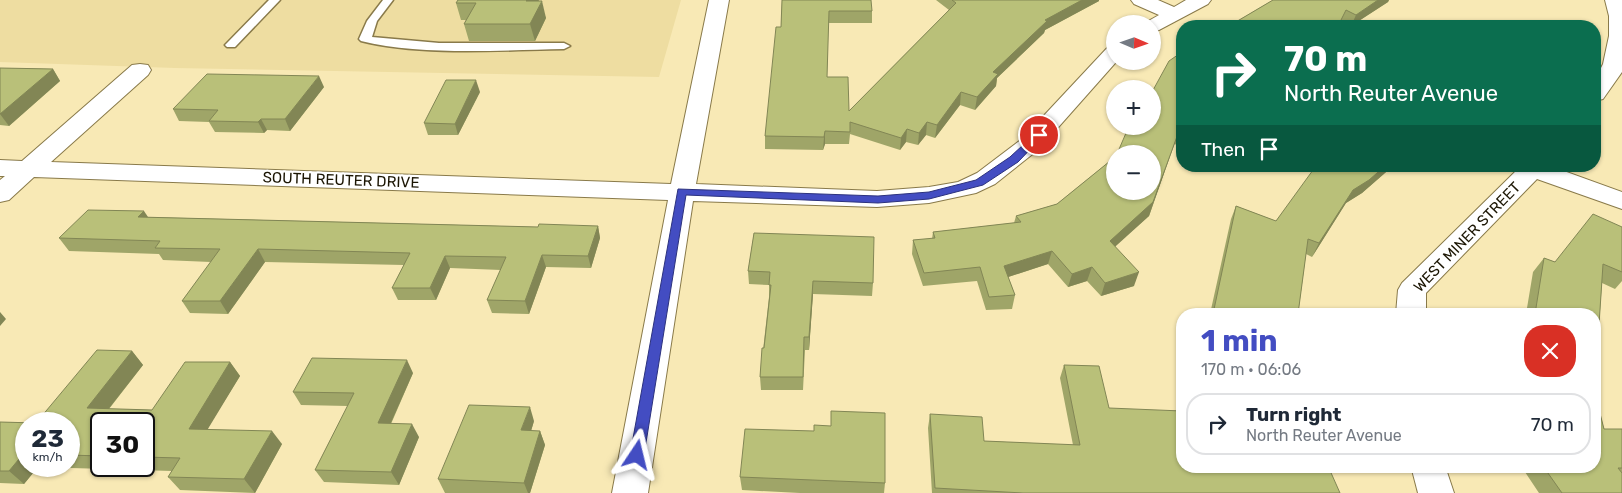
<!DOCTYPE html>
<html lang="en">
<head>
<meta charset="utf-8">
<style>
	body { margin:0; font-family:Rubik,sans-serif; background:#f6f6f7; color:#1f2937; height:100vh; display:flex; flex-direction:column; font-size:19px; white-space:nowrap }
	* { box-sizing:border-box; margin:0 }
	p { font-size:16px; color:#747a83 }
	.icon { flex:none; width:28px; height:28px; fill:none; stroke:currentColor; stroke-width:2; stroke-linecap:round; stroke-linejoin:round }
	.map { position:relative; flex:1; overflow:hidden }
	.sheet { position:absolute; left:1176px; top:308px; width:425px; height:165px; display:flex; flex-direction:column; background:#fff; border-radius:20px; box-shadow:0 1px 4px #0004 }
	.sheet>* { flex:none }
	.guide { position:absolute; left:1176px; top:20px; width:425px; height:152px; border-radius:20px; box-shadow:0 1px 4px #0004; background:#0b6e4f; color:#fff; overflow:hidden }
	.needle { width:32px; rotate:92deg }
	.tools { position:absolute; left:1106px; top:15px; display:grid; gap:10px }
	.tools a { display:grid; place-items:center; width:55px; height:55px; border-radius:50%; background:#fff; box-shadow:0 1px 4px #0004; font-size:25px }
	.speed { position:absolute; left:15px; top:412px; display:flex; gap:10px; font-size:25px; font-weight:700; text-align:center }
	.speed>* { display:grid; place-content:center; width:65px; height:65px; border-radius:50%; background:#fff; box-shadow:0 1px 4px #0004; line-height:1 }
	.speed small { font-size:12px; font-weight:400 }
	.speed .limit { border:2px solid #111; border-radius:8px; background:#fff; color:#111 }
	.pin { position:absolute; display:grid; place-items:center; width:42px; height:42px; color:#fff; margin:-21px; border:2px solid #fff; border-radius:50%; box-shadow:0 1px 5px #0007 }
	.me { position:absolute; width:55px; margin:-28px; rotate:10deg; stroke-linejoin:round; filter:drop-shadow(0 0 4px #0008) }
	.turn { display:flex; align-items:center; gap:18px; height:105px; padding:0 25px; font-size:22px }
	.turn .icon { width:65px; height:65px; stroke-width:2.5 }
	.turn b { display:block; font-size:35px; line-height:42px }
	.then { display:flex; align-items:center; height:48px; padding:0 25px; background:#0003; gap:10px; font-size:19px }
	.round { display:grid; place-items:center; flex:none; width:52px; height:52px; border-radius:20px; background:#f6f6f7 }
	.overview { display:flex; align-items:center; justify-content:space-between; height:85px; padding:0 25px }
	h1 { font-size:30px; font-weight:700; line-height:38px; color:#434dc2 }
	ul { padding:0; list-style:none }
	li { display:flex; align-items:center; gap:15px; height:62px; margin:0 10px 8px; padding:0 15px; border:2px solid #e0e1e3; border-radius:20px }
	li div { flex:1 }
	li b { display:block; font-size:19px }
	li em { font-style:normal }
	.map>svg:first-child { display:block }
</style>
</head>
<body>
<div class="map">
<svg width="1622" height="493" viewBox="0 0 1622 493">
	<rect width="100%" height="100%" fill="#f8e9b5"/>
	<!-- built -->
	<path fill="#eedda1" d="M0 0H681L659 77 175 68 0 62Z"/>
	<g fill="none" stroke-linecap="round" stroke-linejoin="round">
		<defs>
			<g id="service">
				<path d="M269 0H280L235 47H227L225 45 227 43Z"/>
				<path d="M383 0H393L377 21 372 37 439 43H564L570 46 564 49C502 50 421 56 361 41L359 39 367 21Z"/>
			</g>
			<g id="minor">
				<path d="M709 0H729L696 184 877 191 929 187 958 182 977 173 1022 139 1108 47 1115 45V61H1117L1039 149 995 184 976 193 929 203 877 207 693 201 648 493H612L668 200 34 177 9 200 0 202V180L5 176H0V160L22 161 132 65 140 64 148 65 151 70 148 75 51 162 671 184Z"/>
				<path d="M1131 0H1158L1174 7 1186 0H1211L1208 4 1159 30 1152 32V24H1143L1159 15 1134 4Z"/>
				<path d="M1605 0H1622V72L1603 99 1595 101V80L1603 64 1609 36V16Z"/>
				<path d="M1521 166H1550L1622 192V209L1537 179 1426 293V314H1396L1398 290 1402 283Z"/>
				<path d="M1411 466H1445L1454 493H1418Z"/>
			</g>
		</defs>
		<!-- service casing -->
		<use href="#service" stroke="#897a4a" stroke-width="3"/>
		<!-- minor casing -->
		<use href="#minor" stroke="#897a4a" stroke-width="2"/>
		<!-- service -->
		<use href="#service" fill="#fff" fill-rule="evenodd"/>
		<!-- minor -->
		<use href="#minor" fill="#fff" fill-rule="evenodd"/>
	</g>
	<!-- wall -->
	<g fill="#9fa568" fill-rule="evenodd">
		<path d="M458 0H539L538 1 546 18 535 41H469L464 24 466 20H461L456 3Z"/>
		<path d="M782 0 872 11V23H828L827 77 849 111 949 10 936 0H1099V1L1045 30 1044 33 997 78 996 86 975 110 960 105 935 138 926 135 918 145 906 142 900 150 850 134 849 144H825L823 150 765 149V136L781 27Z"/>
		<path d="M1273 0H1389L1388 2 1351 26H1348L1340 23 1338 26H1229Z"/>
		<path d="M1182 52V146L1174 144 1149 216 1115 246 1134 286 1101 296 1087 281 1068 287 1048 264 1008 277 1015 295 1012 309 986 310 977 281 923 286 912 254 913 240 932 239 933 232 1014 223 1016 216 1057 204 1115 157 1131 134Z"/>
		<path d="M0 68 53 69 60 81 9 126 0 125Z"/>
		<path d="M324 87 290 131 267 130 264 133 215 132 209 122 179 121 173 109Z"/>
		<path d="M480 92 458 135H428L424 123Z"/>
		<path d="M1319 166H1393L1362 193 1346 203 1312 257 1306 254 1298 314H1210L1231 219 1236 206 1276 221Z"/>
		<path d="M148 217 538 227 598 226 600 238 591 268 546 267 529 314 492 313 487 300 501 270 450 268 436 300H398L392 288 404 265 265 262 228 314 190 313 182 301 211 262 163 260 159 254 69 251 59 238Z"/>
		<path d="M1622 227V281L1615 289 1602 283 1598 340 1595 343V314H1526L1533 272 1544 258 1555 262Z"/>
		<path d="M754 233 873 283 872 296 813 294 809 350H805L803 390H761L760 377 769 297V285L749 284 748 271Z"/>
		<path d="M132 351 143 365 109 409 152 410 230 362 240 376 207 429 282 444 255 493 180 490 168 477 172 471 38 467 24 484 0 483V422L36 423ZM26 424H69V466H26ZM101 424H144V466H101Z"/>
		<path d="M1064 365 1109 408 1182 466 1340 493H932L928 428 930 414 984 441 1073 445 1060 378Z"/>
		<path d="M413 373 391 424 419 437 399 485 324 482 315 470 348 406 301 405 293 392Z"/>
		<path d="M1595 394 1604 429H1622V493H1539L1521 466H1595Z"/>
		<path d="M534 421 531 431H540L545 445 530 493H445L438 479Z"/>
		<path d="M814 431 885 483 884 493H800L742 490 740 477Z"/>
	</g>
	<!-- shaded-wall -->
	<g fill="#828655">
		<path d="M527 0H539L530 18 526 1Z"/>
		<path d="M1082 0H1099V1L1045 30 1044 33 997 78 996 86 975 110 977 97 993 72 1045 20Z"/>
		<path d="M1378 0H1389L1388 2 1351 26 1356 15Z"/>
		<path d="M542 1 546 18 535 41 530 24Z"/>
		<path d="M53 69 60 81 9 126 0 114Z"/>
		<path d="M319 76 324 87 290 131 285 119Z"/>
		<path d="M476 80 480 92 458 135 455 124Z"/>
		<path d="M961 92 960 105 935 138 937 125Z"/>
		<path d="M261 119 267 130 264 133 258 122Z"/>
		<path d="M927 122 926 135 918 145 919 133Z"/>
		<path d="M907 129 906 142 900 150 901 138Z"/>
		<path d="M825 131V144L823 150 824 137Z"/>
		<path d="M1179 131 1149 216 1106 255 1110 241Z"/>
		<path d="M1385 166H1393L1362 193 1346 203 1312 257 1319 243 1353 190Z"/>
		<path d="M144 211 152 223 138 217Z"/>
		<path d="M598 226 600 238 591 268 588 256Z"/>
		<path d="M258 249 265 262 228 314 220 301Z"/>
		<path d="M1052 251 1048 264 1002 279 1004 266Z"/>
		<path d="M542 255 546 267 529 314 525 301Z"/>
		<path d="M445 256 450 268 436 300 430 288Z"/>
		<path d="M1092 267 1087 281 1068 287 1072 274Z"/>
		<path d="M1139 272 1134 286 1101 296 1105 283Z"/>
		<path d="M813 281V294L809 350V337Z"/>
		<path d="M0 312 6 319 0 326Z"/>
		<path d="M132 351 143 365 99 421 87 408Z"/>
		<path d="M407 360 413 373 385 436 378 423Z"/>
		<path d="M230 362 240 376 200 442 189 429Z"/>
		<path d="M530 407 534 421 527 444 521 430Z"/>
		<path d="M412 424 419 437 399 485 391 472Z"/>
		<path d="M272 431 282 444 255 493 244 479Z"/>
		<path d="M540 431 545 445 530 493H528L524 483Z"/>
		<path d="M24 453 26 456V466L38 467 24 484 9 471Z"/>
	</g>
	<!-- building -->
	<g fill="#b9c079" stroke="#828655">
		<path d="M458 0H527L526 1H542L530 24H464L476 3H456Z"/>
		<path d="M782 0H871L872 11H829L827 77H848L849 111 956 3 952 0H1082L1045 20 1047 21 993 72 998 74 977 97 961 92 937 125 927 122 919 133 907 129 901 138 850 122V132L825 131 824 137 765 136 776 27H781Z"/>
		<path d="M1273 0H1378L1356 15 1346 10 1338 26H1328L1322 24 1318 26H1229Z"/>
		<path d="M1182 52V132L1179 131 1153 202 1110 241 1139 272 1105 283 1092 267 1072 274 1052 251 1004 266 1015 295 989 297 980 267 924 273 913 240 935 238 933 232 1021 222 1016 216 1057 204 1115 157V191H1152V154H1117L1126 133 1131 134 1134 126H1152V92L1169 61Z"/>
		<path d="M0 68 53 69 0 114Z"/>
		<path d="M207 74 319 76 285 119H261L258 122 209 121 218 110 173 109Z"/>
		<path d="M446 80H476L455 124 424 123Z"/>
		<path d="M1319 166H1385L1369 180 1353 190 1319 243 1308 239 1298 314H1213L1236 206 1276 221 1313 170Z"/>
		<path d="M88 210 144 211 138 217 538 227 539 224 598 226 588 256 542 255 525 301 487 300 506 257 445 256 430 288H392L410 253 258 249 220 301H182L220 249 155 248 160 241 59 238Z"/>
		<path d="M1593 214 1622 227V272L1603 264 1598 340 1595 339V314H1535L1544 258 1555 262Z"/>
		<path d="M754 233 874 237 873 283 813 281 809 337H804L803 377H760L762 348H764L771 285H769L770 272 748 271Z"/>
		<path d="M97 350 132 351 87 408 152 410 185 362H230L189 429 272 431 244 479 168 477 180 458 144 457V424H101V456L69 455V424H26V453H24L9 471H0V422L36 423Z"/>
		<path d="M312 358 407 360 378 423 412 424 391 472 315 470 354 393 293 392Z"/>
		<path d="M1064 365 1099 366 1109 408 1182 411V466H1328L1340 493H1023L935 488 930 414 982 417 984 441 1080 445Z"/>
		<path d="M1595 394 1604 429H1622V468H1618L1622 473V493H1562L1543 466H1595V452H1601L1595 445Z"/>
		<path d="M469 405 530 407 521 430 540 431 524 483 438 479Z"/>
		<path d="M831 411 885 413V483L740 477 745 429 814 431V425L831 426Z"/>
	</g>
	<!-- route -->
	<path fill="#434dc2" stroke="#2c327e" d="M1039 132 1042 133V137L1018 162 983 185 929 199 878 203 686 195 644 455 642 460 637 461 632 460 630 455 678 189 878 196 929 192 976 180 1010 157 1036 133Z"/>
	<g text-anchor="middle" dominant-baseline="central" stroke-width="4" stroke-linejoin="round" paint-order="stroke">
		<!-- street labels -->
		<g font-size="15" fill="#1b1503" stroke="#fff">
			<text transform="translate(341 180) rotate(2)">SOUTH REUTER DRIVE</text>
			<text transform="translate(1467 237) rotate(-46)">WEST MINER STREET</text>
		</g>
	</g>
</svg>
<div class="tools">
<a><svg class="needle" viewBox="-14 -14 28 28"><path d="M0-13l5 13h-10z" fill="#e53935"/><path d="M0 13l5-13h-10z" fill="#747a83"/></svg></a>
<a>+</a>
<a>−</a>
</div>
<div class="speed"><div>23<small>km/h</small></div><div class="limit">30</div></div>
<div class="pin" style="left:1039px;top:135px;background:#d93025"><svg class="icon" aria-label="arrive" viewBox="0 0 24 24"><path d="M6 21V4h12l-3 4 3 4H6"/></svg></div>
<svg class="me" style="left:637px;top:455px" viewBox="-20 -20 40 40"><path d="M0-17L14 15 0 8-14 15z" fill="#434dc2" stroke="#fff" stroke-width="4"/></svg>
<div class="guide">
<div class="turn"><svg class="icon" aria-label="right" viewBox="0 0 24 24"><path d="M7 20v-9h11M14 6l5 5-5 5"/></svg><div><b>70 m</b>North Reuter Avenue</div></div>
<div class="then">Then<svg class="icon" aria-label="arrive" viewBox="0 0 24 24"><path d="M6 21V4h12l-3 4 3 4H6"/></svg></div>
</div>
<section class="sheet">
<div class="overview"><div><h1>1 min</h1><p>170 m · 06:06</p></div><a class="round" style="background:#d93025;color:#fff"><svg class="icon" aria-label="close" viewBox="0 0 24 24"><path d="M6 6l12 12M18 6L6 18"/></svg></a></div>
<ul>
<li><svg class="icon" aria-label="right" viewBox="0 0 24 24"><path d="M7 20v-9h11M14 6l5 5-5 5"/></svg><div><b>Turn right</b><p>North Reuter Avenue</p></div><em>70 m</em></li>
</ul>
</section>
</div>
</body>
</html>
